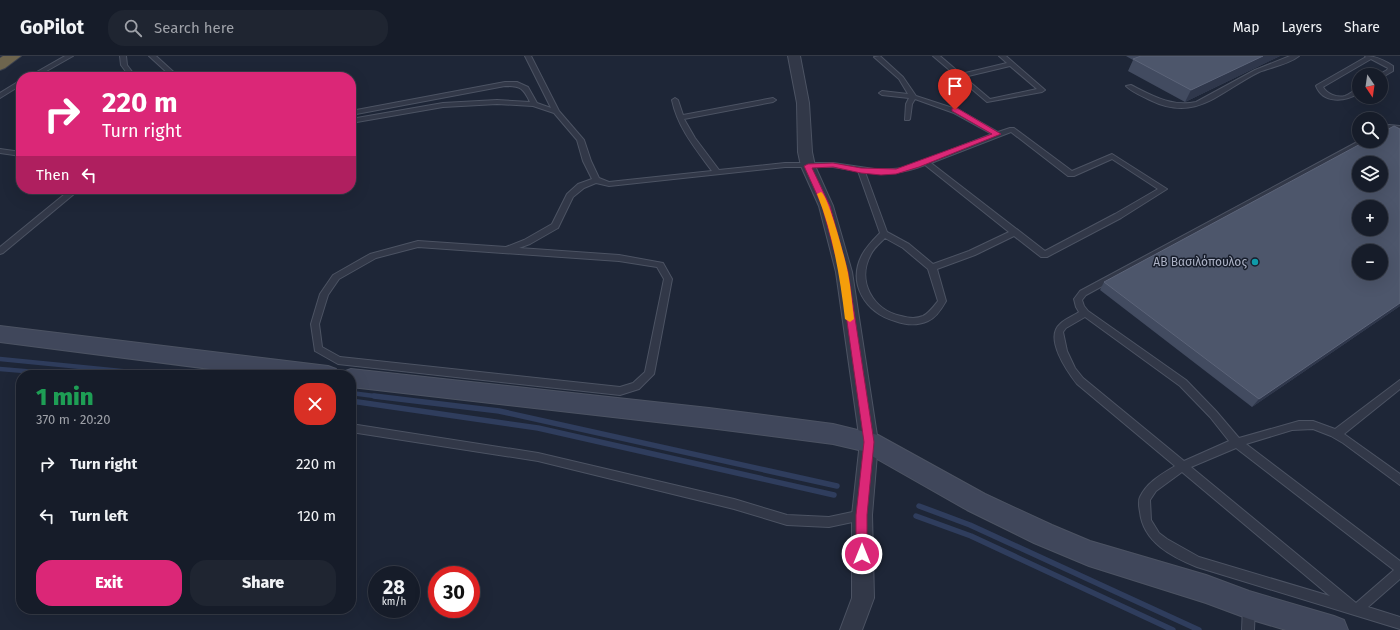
<!DOCTYPE html>
<html lang="en">
<head>
<meta charset="utf-8">
<style>
	body { margin:0; font-family:"Fira Sans",sans-serif; background:#1f2531; color:#f1f3f6; height:100vh; display:flex; flex-direction:column; font-size:15px; white-space:nowrap }
	* { box-sizing:border-box; margin:0 }
	p { font-size:13px; color:#9ea1a8 }
	.icon { flex:none; width:22px; height:22px; fill:none; stroke:currentColor; stroke-width:2; stroke-linecap:round; stroke-linejoin:round }
	.map { position:relative; flex:1; overflow:hidden }
	.side { position:absolute; left:16px; top:314px; width:340px; height:244px; display:flex; flex-direction:column; background:#161c29; border-radius:16px; box-shadow:0 4px 16px #0002,0 0 0 1px #353a46 }
	.side>* { flex:none }
	.banner { position:absolute; left:16px; top:16px; width:340px; height:122px; border-radius:16px; box-shadow:0 4px 16px #0002,0 0 0 1px #353a46; background:#db2777; color:#fff; overflow:hidden }
	.needle { width:26px; rotate:167deg }
	.buttons { position:absolute; left:1352px; top:12px; display:grid; gap:8px }
	.buttons a { display:grid; place-items:center; width:36px; height:36px; border-radius:50%; background:#161c29; box-shadow:0 4px 16px #0002,0 0 0 1px #353a46; font-size:20px }
	.speed { position:absolute; left:368px; top:510px; display:flex; gap:8px; font-size:20px; font-weight:700; text-align:center }
	.speed>* { display:grid; place-content:center; width:52px; height:52px; border-radius:50%; background:#161c29; box-shadow:0 4px 16px #0002,0 0 0 1px #353a46; line-height:1 }
	.speed small { font-size:10px; font-weight:400 }
	.speed .limit { border:6px solid #d22; background:#fff; color:#111 }
	.pin { position:absolute; display:grid; place-items:center; width:34px; height:34px; color:#fff; margin:-41px -17px; border-radius:50% 50% 50% 0; rotate:-45deg; box-shadow:0 0 4px #0007 }
	.pin .icon { rotate:45deg }
	.me { position:absolute; width:44px; margin:-22px; rotate:0deg; stroke-linejoin:round; filter:drop-shadow(0 0 3px #0008) }
	.turn { display:flex; align-items:center; gap:14px; height:84px; padding:0 20px; font-size:18px }
	.turn .icon { width:52px; height:52px; stroke-width:2.5 }
	.turn b { display:block; font-size:28px; line-height:34px }
	.then { display:flex; align-items:center; height:38px; padding:0 20px; background:#0003; gap:8px; font-size:15px }
	.round { display:grid; place-items:center; flex:none; width:42px; height:42px; border-radius:16px; background:#1f2531 }
	.head { display:flex; align-items:center; justify-content:space-between; height:68px; padding:0 20px }
	h1 { font-size:24px; font-weight:800; line-height:30px; color:#1e9e55 }
	.button { display:flex; gap:8px; margin-top:auto; padding:8px 20px }
	.button a { flex:1; height:46px; border-radius:16px; background:#db2777; color:#fff; font-size:16px; font-weight:800; line-height:46px; text-align:center }
	.button a+a { background:#1f2531; color:#f1f3f6 }
	ul { padding:0; list-style:none }
	li { display:flex; align-items:center; gap:12px; height:52px; padding:0 20px }
	li div { flex:1 }
	li b { display:block; font-size:15px }
	li em { font-style:normal }
	header { display:flex; align-items:center; gap:24px; box-sizing:border-box; height:56px; padding:0 20px; background:#161c29; border-bottom:1px solid #353a46 }
	header strong { font-size:19px }
	nav { display:flex; gap:22px; margin-inline-start:auto; font-size:14px }
	.search { width:280px; height:36px; background:#1f2531; display:flex; align-items:center; gap:10px; box-sizing:border-box; padding:0 14px; border-radius:16px; color:#9ea1a8; font-size:15px }
	.map>svg:first-child { display:block }
</style>
</head>
<body>
<header>
<strong>GoPilot</strong>
<div class="search"><svg class="icon" aria-label="search" viewBox="0 0 24 24"><circle cx="10" cy="10" r="6"/><path d="M15 15l6 6"/></svg>Search here</div>
<nav><a>Map</a><a>Layers</a><a>Share</a></nav>
</header>
<div class="map">
<svg width="1400" height="574" viewBox="0 0 1400 574">
	<rect width="100%" height="100%" fill="#1e2637"/>
	<g fill="none" stroke-linecap="round" stroke-linejoin="round">
		<!-- stream-far1 -->
		<g stroke="#2f3d5d" stroke-width="4.5">
			<path d="M0 303 162 319"/>
			<path d="M0 313 72 319"/>
			<path d="M351 337 382 341"/>
		</g>
		<!-- stream -->
		<g stroke="#2f3d5d" stroke-width="5.5">
			<path d="M374 340 499 355 837 430"/>
			<path d="M351 345 538 372 834 439"/>
			<path d="M919 450 970 469 1199 574"/>
			<path d="M916 460 971 480 1173 574"/>
		</g>
		<defs>
			<g id="lane">
				<path d="M65 0H73L36 21H28Z"/>
				<path d="M120 0H126L127 9 136 21H130L121 9Z"/>
				<path d="M149 0H156L179 21H172Z"/>
				<path d="M525 0H531L559 55 584 84 591 105 599 122 609 126 712 115C695 92 678 72 672 44L675 42 678 44 683 59 773 42 776 44 773 46 684 63 695 82 719 114 785 107H833L881 114 905 112 992 78 954 57 915 43 912 48 910 63 909 64H905L906 48 909 42 882 39 879 37 882 35 908 38 899 23 874 1 880 0 903 21 916 40 959 54 998 76 1010 72H1014L1072 115 1112 98 1167 133 1121 162 1047 201H1041L1014 180 975 199 937 213 946 245C942 252 936 262 928 265 917 270 906 269 895 265 866 257 847 228 862 199 867 190 873 184 880 177L858 115 833 111H785L609 130 596 127 584 132 573 141 558 172 530 188 519 192 619 199 663 207 672 223 654 318 639 333 620 339 338 308 315 295 311 268 320 238 333 219 370 198 418 185 506 191 524 184 552 168 567 138 578 128 592 123 583 105 577 84 554 57 533 50 497 48 443 51 351 67V63L443 47 497 44 530 46C523 32 521 30 505 30L351 59V55L505 26H517L528 31 537 47 551 52ZM1011 76 1068 120H1074L1112 103 1158 133 1115 158 1045 195 931 107ZM925 109 1009 176 969 195 933 208 909 188 887 176 865 116C888 119 904 117 925 109ZM885 182 903 192 928 213 938 245C934 250 929 257 923 260 916 263 908 262 901 260 873 254 856 225 871 198 874 192 880 187 885 182ZM418 191 619 205 657 211 664 223 645 316 633 327 620 331 340 301 322 291 319 268 328 239 339 223 376 202Z"/>
				<path d="M933 0H940L961 18 1007 7 999 0H1006L1045 34 1042 36 987 46ZM1010 10 1037 33 990 43 964 21Z"/>
				<path d="M1290 0H1299C1289 8 1272 11 1259 16 1220 35 1197 67 1150 44 1142 40 1132 36 1126 30L1131 29C1153 40 1171 51 1196 46L1255 14Z"/>
				<path d="M1365 0C1376 0 1384 4 1393 10V15L1381 22V19H1378L1387 14 1388 12 1371 3 1323 31C1327 38 1337 42 1345 40 1350 38 1354 34 1359 32V37C1345 46 1323 48 1316 30L1317 29 1366 1Z"/>
				<path d="M21 24V29L0 42V37Z"/>
				<path d="M1389 69 1400 70V74L1390 73 1381 78V73Z"/>
				<path d="M1359 85H1368L1086 239 1082 244 1084 250 1088 255 1186 324 1216 355 1239 382 1299 365H1313L1335 373 1400 324V333L1344 378 1400 418V429L1343 387 1331 380 1313 373 1292 374 1246 388 1400 505V523L1368 551 1400 561V573L1197 511C1172 501 1143 486 1140 456 1139 451 1138 445 1140 441 1147 426 1162 418 1175 410L1077 328C1067 315 1044 282 1060 268 1065 263 1073 260 1079 256L1076 251 1074 243 1080 235ZM1085 261 1180 330 1210 361 1229 385 1184 405 1083 322 1075 312 1067 295 1063 276 1066 272ZM1236 392 1394 514 1356 547 1191 411ZM1182 416 1330 540 1199 501 1167 483 1159 477 1151 464 1150 444 1156 435Z"/>
				<path d="M0 93 21 96V100L0 97Z"/>
				<path d="M71 133H80L3 197 0 198V191Z"/>
				<path d="M351 368 538 397 734 443 787 459 829 461 862 454 866 456 867 459 866 462 862 464 829 471 787 469 734 453 538 405 351 376Z"/>
				<path d="M1249 545 1253 547 1255 551 1254 574H1242L1243 551 1245 547Z"/>
			</g>
			<path id="street" d="M788 0H800L809 47 812 96 815 110 833 150 852 216 878 386 872 459 874 542 862 574H840L852 542V459L860 386 836 216 819 150 801 110 798 96 797 47Z"/>
			<g id="secondary">
				<path d="M0 270 328 310 336 313 339 319H257L0 286Z"/>
				<path d="M351 313 709 352 833 368 878 379 985 438 1052 469 1090 485 1206 519 1249 535 1334 560 1344 564 1348 574H1286L1249 563 1206 547 1089 510 1034 487 967 454 863 395 833 388 709 372 351 331V319H341L343 316Z"/>
			</g>
			<path id="highway" d="M3 0H21L5 12 0 14V2Z"/>
		</defs>
		<!-- lane casing -->
		<use href="#lane" stroke="#4c5363" stroke-width="2"/>
		<!-- street casing -->
		<use href="#street" stroke="#4c5363" stroke-width="2"/>
		<!-- secondary casing -->
		<use href="#secondary" stroke="#4c5363" stroke-width="2"/>
		<!-- highway casing -->
		<use href="#highway" stroke="#3a404f" stroke-width="2"/>
		<!-- lane -->
		<use href="#lane" fill="#323848" fill-rule="evenodd"/>
		<!-- street -->
		<use href="#street" fill="#323848" fill-rule="evenodd"/>
		<!-- secondary -->
		<use href="#secondary" fill="#40475b" fill-rule="evenodd"/>
		<!-- highway -->
		<use href="#highway" fill="#6e654e" fill-rule="evenodd"/>
	</g>
	<!-- wall -->
	<g fill="#424b60">
		<path d="M1126 0H1280L1185 46 1128 15 1133 4Z"/>
		<path d="M1104 226 1400 250 1252 351 1100 234Z"/>
	</g>
	<!-- shaded-wall -->
	<g fill="#2f374b">
		<path d="M1263 0H1280L1185 46 1191 34Z"/>
		<path d="M1400 247V250L1252 351 1259 343Z"/>
	</g>
	<!-- building -->
	<g fill="#4d566b" stroke="#5c6479" fill-rule="evenodd">
		<path d="M1141 0H1263L1191 34 1133 3Z"/>
		<path d="M1394 70 1400 73V247L1259 343 1104 226 1366 85H1381V77ZM1359 107H1381V129H1359ZM1359 151H1381V173H1359ZM1359 195H1381V217H1359Z"/>
	</g>
	<!-- route -->
	<path fill="#db2777" stroke="#8e194d" d="M952 52H957L1001 78 919 111 896 118 881 119 861 117 833 111 812 112 830 150 848 216 874 386 867 459V498L866 502 862 503 858 502 856 498V459L864 386 840 216 822 150 804 110 808 108 833 107 861 112 896 113 992 78 952 55Z"/>
	<!-- slow -->
	<path fill="#f59e0b" d="M821 136C828 139 846 205 848 217 851 232 852 248 854 263L850 266 845 263C840 221 833 178 817 138Z"/>
	<!-- markers -->
	<circle fill="#0f9aa8" stroke="#181e2c" stroke-width="1.5" cx="1255" cy="206" r="4"/>
	<g text-anchor="middle" dominant-baseline="central" stroke-width="3" stroke-linejoin="round" paint-order="stroke">
		<!-- poi labels -->
		<g font-size="12" fill="#acb2c5" stroke="#181e2c" text-anchor="end">
			<text x="1247" y="206">ΑΒ Βασιλόπουλος</text>
		</g>
	</g>
</svg>
<div class="buttons">
<a><svg class="needle" viewBox="-14 -14 28 28"><path d="M0-13l5 13h-10z" fill="#e53935"/><path d="M0 13l5-13h-10z" fill="#9ea1a8"/></svg></a>
<a><svg class="icon" aria-label="search" viewBox="0 0 24 24"><circle cx="10" cy="10" r="6"/><path d="M15 15l6 6"/></svg></a>
<a><svg class="icon" aria-label="layers" viewBox="0 0 24 24"><path d="M12 4l9 5-9 5-9-5zM3 14l9 5 9-5"/></svg></a>
<a>+</a>
<a>−</a>
</div>
<div class="speed"><div>28<small>km/h</small></div><div class="limit">30</div></div>
<div class="pin" style="left:955px;top:54px;background:#d93025"><svg class="icon" aria-label="arrive" viewBox="0 0 24 24"><path d="M6 21V4h12l-3 4 3 4H6"/></svg></div>
<svg class="me" style="left:862px;top:498px" viewBox="-20 -20 40 40"><circle r="17" fill="#db2777" stroke="#fff" stroke-width="3"/><path d="M0-11L8 9 0 5-8 9z" fill="#fff"/></svg>
<div class="banner">
<div class="turn"><svg class="icon" aria-label="right" viewBox="0 0 24 24"><path d="M7 20v-9h11M14 6l5 5-5 5"/></svg><div><b>220 m</b>Turn right</div></div>
<div class="then">Then<svg class="icon" aria-label="left" viewBox="0 0 24 24"><path d="M17 20v-9H6M10 6l-5 5 5 5"/></svg></div>
</div>
<section class="side">
<div class="head"><div><h1>1 min</h1><p>370 m · 20:20</p></div><a class="round" style="background:#d93025;color:#fff"><svg class="icon" aria-label="close" viewBox="0 0 24 24"><path d="M6 6l12 12M18 6L6 18"/></svg></a></div>
<ul>
<li><svg class="icon" aria-label="right" viewBox="0 0 24 24"><path d="M7 20v-9h11M14 6l5 5-5 5"/></svg><div><b>Turn right</b></div><em>220 m</em></li>
<li><svg class="icon" aria-label="left" viewBox="0 0 24 24"><path d="M17 20v-9H6M10 6l-5 5 5 5"/></svg><div><b>Turn left</b></div><em>120 m</em></li>
</ul>
<div class="button"><a>Exit</a><a>Share</a></div>
</section>
</div>
</body>
</html>
